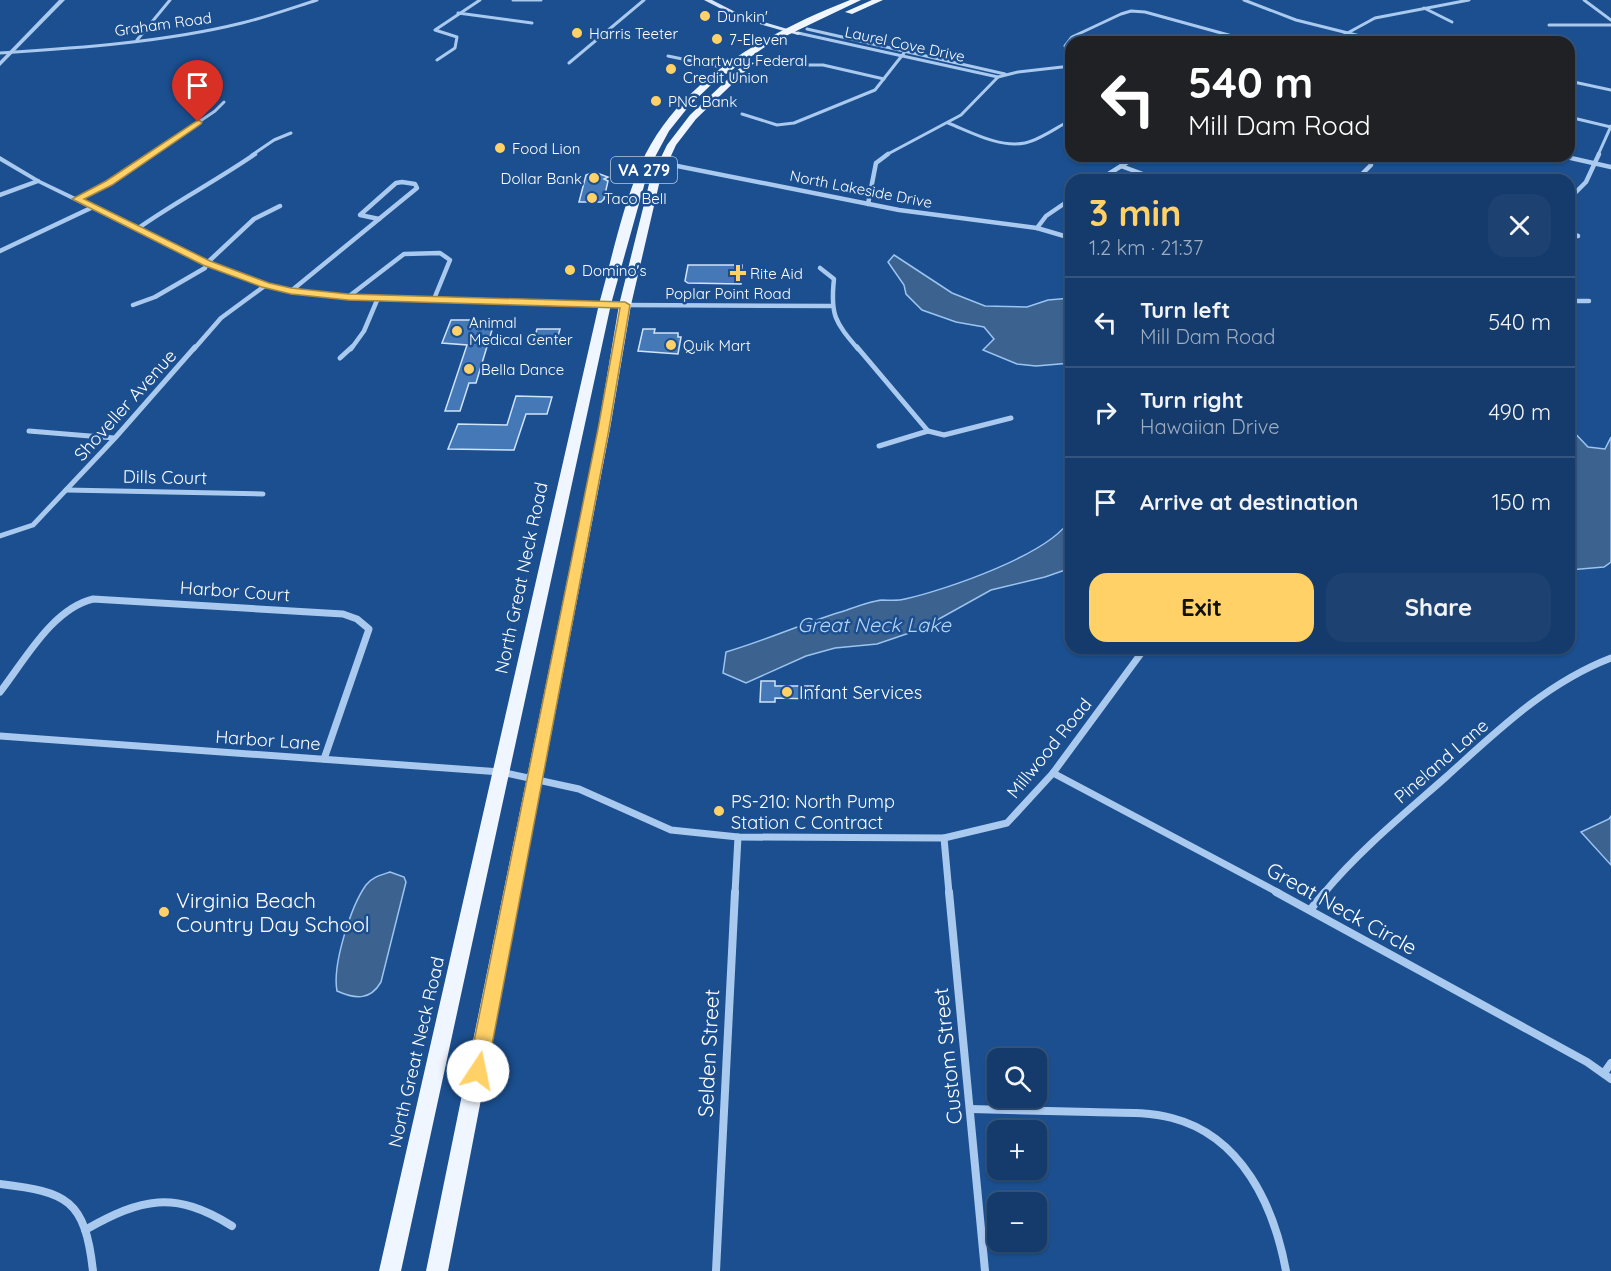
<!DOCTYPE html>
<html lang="en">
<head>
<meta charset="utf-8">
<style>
	body { margin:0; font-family:Quicksand,sans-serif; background:#1d4271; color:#f1f3f6; height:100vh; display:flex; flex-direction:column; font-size:22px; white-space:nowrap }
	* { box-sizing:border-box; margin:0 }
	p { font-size:20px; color:#9dadc1 }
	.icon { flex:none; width:33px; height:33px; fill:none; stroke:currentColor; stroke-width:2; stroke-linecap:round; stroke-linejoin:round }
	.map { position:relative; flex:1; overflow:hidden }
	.sheet { position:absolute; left:1065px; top:174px; width:510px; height:480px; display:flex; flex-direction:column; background:#143b6b; border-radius:18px; box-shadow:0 2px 4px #0004,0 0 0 2px #33557e }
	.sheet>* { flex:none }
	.hud { position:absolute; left:1065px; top:36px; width:510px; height:126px; border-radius:18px; box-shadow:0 2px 4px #0004,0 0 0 2px #33557e; background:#202124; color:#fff; overflow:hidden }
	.controls { position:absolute; left:987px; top:1048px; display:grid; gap:12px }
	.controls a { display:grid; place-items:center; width:60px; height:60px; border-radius:12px; background:#143b6b; box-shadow:0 2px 4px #0004,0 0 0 2px #33557e; font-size:30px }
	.pin { position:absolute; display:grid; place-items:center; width:51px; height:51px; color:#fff; margin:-62px -26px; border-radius:50% 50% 50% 0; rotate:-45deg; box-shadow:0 0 6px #0007 }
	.pin .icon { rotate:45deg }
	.me { position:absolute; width:66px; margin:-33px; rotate:11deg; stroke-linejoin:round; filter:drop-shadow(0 0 4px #0008) }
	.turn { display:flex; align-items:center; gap:21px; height:126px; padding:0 24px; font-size:27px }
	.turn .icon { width:78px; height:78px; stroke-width:2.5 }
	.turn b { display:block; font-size:42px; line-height:51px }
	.round { display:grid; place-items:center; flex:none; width:63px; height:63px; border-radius:18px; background:#1d4271 }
	.overview { display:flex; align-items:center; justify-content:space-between; height:102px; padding:0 24px }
	h1 { font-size:36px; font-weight:700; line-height:45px; color:#ffd166 }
	.button { display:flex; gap:12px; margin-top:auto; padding:12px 24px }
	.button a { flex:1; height:69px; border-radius:18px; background:#ffd166; color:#111; font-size:24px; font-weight:700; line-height:69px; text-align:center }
	.button a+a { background:#1d4271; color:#f1f3f6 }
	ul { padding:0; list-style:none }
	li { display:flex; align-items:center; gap:18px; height:90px; padding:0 24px; border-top:2px solid #33557e }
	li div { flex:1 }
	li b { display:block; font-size:22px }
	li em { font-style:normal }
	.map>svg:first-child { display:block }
</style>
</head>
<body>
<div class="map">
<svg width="1611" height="1271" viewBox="0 0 1611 1271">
	<rect width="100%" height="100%" fill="#1b4f8f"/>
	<!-- water -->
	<g fill="#3c6290" stroke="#9cc4f0" stroke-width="1.5">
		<path d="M894 255 952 293 985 306 1027 307 1048 300 1071 298V363L1036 366 1017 364 983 350 994 339 984 327 956 322 922 310 906 294 904 285 888 262Z"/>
		<path d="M1569 427 1588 447 1605 449 1611 437V562L1604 567 1569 570Z"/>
		<path d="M1071 518V568L1045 577 991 590 921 629 877 644 835 648 806 656 746 683 723 673 726 652C767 640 806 622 847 610 858 606 871 601 882 600 890 600 898 601 905 599 945 590 1052 554 1071 518Z"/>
		<path d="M1611 816V865L1581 832 1609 819Z"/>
		<path d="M390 872 404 877 406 882 381 982C370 1001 355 999 337 991 332 965 351 906 366 885 372 877 381 875 390 872Z"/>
	</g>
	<!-- building -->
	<g fill="#4478b7" stroke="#cfe3fa" stroke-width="1.5">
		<path d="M594 172 608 177 604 179 608 181 604 199 601 202H579L586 175Z"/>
		<path d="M688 265H742L741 284 688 283 685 281Z"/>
		<path d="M451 320H495L476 383H469L460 411H445L467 345 442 343Z"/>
		<path d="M537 329H560L556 343H533Z"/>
		<path d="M643 329H655L654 333H678V337H681L678 354 638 351Z"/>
		<path d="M516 396 552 397 547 414H526L514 450 448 449 458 424 507 425Z"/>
		<path d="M761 681H775V686H814V699L775 698V702H760Z"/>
	</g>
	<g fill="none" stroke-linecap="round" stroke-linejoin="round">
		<!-- minor-far4 -->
		<g stroke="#a9c9ee" stroke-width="3">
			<path d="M513 0H541"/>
			<path d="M1244 0 1296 20 1384 42"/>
			<path d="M1584 0 1611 20"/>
			<path d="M1424 8 1452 22"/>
			<path d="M458 13 532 23"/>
			<path d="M1549 25H1611"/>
			<path d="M807 29 1005 74"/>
			<path d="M798 33 998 77 1018 72 1071 66"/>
			<path d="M137 40 170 0"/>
			<path d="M1331 42 1375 18 1469 0"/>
			<path d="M0 53C79 48 165 42 242 23 267 17 292 8 317 0"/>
			<path d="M668 56 726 68"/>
			<path d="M1071 56 1065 46 1072 37 1121 14 1131 11 1145 12 1254 42"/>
			<path d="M437 60 455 48 457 37 435 30 480 0"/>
			<path d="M569 63 644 0"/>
			<path d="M801 65H823L884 79"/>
			<path d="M1569 81 1611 90"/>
			<path d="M742 114 777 125 794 123 875 90 904 53"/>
			<path d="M1569 117 1611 127"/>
			<path d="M948 123C971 132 999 148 1025 143 1040 140 1057 127 1071 120"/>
			<path d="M150 155 215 111 224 102"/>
			<path d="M252 155 274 140 291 133"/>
			<path d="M886 155 961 115 998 77"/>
			<path d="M1598 155 1611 126"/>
		</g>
		<!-- minor-far3 -->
		<g stroke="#a9c9ee" stroke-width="4.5">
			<path d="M1562 156 1611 167"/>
			<path d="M647 160 899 210 1037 228 1071 238"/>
			<path d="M1121 166 1159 180"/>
			<path d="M1099 180 1137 156"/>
			<path d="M1356 180 1371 165 1369 156"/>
			<path d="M402 182 415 184 417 188 379 219 360 215 396 183Z"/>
			<path d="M0 195 38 181"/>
			<path d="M77 199 109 183 152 154"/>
			<path d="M1569 199 1586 182 1599 154"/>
			<path d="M868 204 876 163 888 154"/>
			<path d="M1037 228 1046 216 1071 199"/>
			<path d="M137 229C175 202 216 181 255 154"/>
			<path d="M1569 233 1578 236"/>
			<path d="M0 251 93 207"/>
			<path d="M820 268 834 279C830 315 835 322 858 349"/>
			<path d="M291 291 379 219"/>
			<path d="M348 297 404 254 440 253 450 260 434 299"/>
			<path d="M1569 301H1589"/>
			<path d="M133 305 155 297 205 268 207 263 254 219 280 206"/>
			<path d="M625 305 831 306"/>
			<path d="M194 349 221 318 266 285"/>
			<path d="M351 349 364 331 378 298"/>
		</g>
		<!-- minor-far2 -->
		<g stroke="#a9c9ee" stroke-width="5">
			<path d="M857 347 928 431"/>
			<path d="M1569 352 1571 354"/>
			<path d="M340 358 352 347"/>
			<path d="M29 431 114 438"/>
			<path d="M879 446 928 431 944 435 1011 418"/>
			<path d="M66 490 263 494"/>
			<path d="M0 536 33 525 115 438 195 347"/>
		</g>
		<!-- minor-far1 -->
		<g stroke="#a9c9ee" stroke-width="7">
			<path d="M0 692C25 660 52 609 93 599L343 614 357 619 369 629 324 759"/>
			<path d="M0 736 501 772 579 789 671 830 738 837 944 838 1007 823 1053 773 1145 648"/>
			<path d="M1053 773 1279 893"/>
			<path d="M944 838 949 893"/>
			<path d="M735 893 738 837"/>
			<path d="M1324 893C1360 850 1404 814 1446 777 1497 731 1546 683 1611 658"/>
		</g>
		<!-- minor -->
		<g stroke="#a9c9ee" stroke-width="8">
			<path d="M949 892 985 1271"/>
			<path d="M1276 892 1587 1062 1611 1079"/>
			<path d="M1310 910 1325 892"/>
			<path d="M1604 1073 1611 1063"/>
			<path d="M970 1109C1010 1110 1050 1111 1090 1112 1117 1113 1145 1111 1172 1118 1242 1136 1274 1206 1286 1271"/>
			<path d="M0 1184C67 1192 85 1199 93 1271"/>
			<path d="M85 1230C142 1198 174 1190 232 1226"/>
			<path d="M716 1271 735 892"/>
		</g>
		<!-- tertiary -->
		<g fill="#a9c9ee" fill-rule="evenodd">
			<path d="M59 0H65L0 66V61Z"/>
			<path d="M0 156 40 180 210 261 268 283 291 289 348 295 625 303 629 305 625 307 348 299 291 293 263 287 204 265 36 182 0 161Z"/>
		</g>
		<!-- secondary -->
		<path fill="#d6e6fa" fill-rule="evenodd" d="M704 0H712L743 16 801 33 798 35 739 18Z"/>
		<!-- primary -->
		<g fill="#f0f6ff" fill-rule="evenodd">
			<path d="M850 0H861L769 44 713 83 689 106 669 131 649 168 611 304 401 1271H379L599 304C612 258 622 208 641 164 678 80 769 32 850 0Z"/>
			<path d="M872 0H883L852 14 845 12Z"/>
			<path d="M747 61 754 63 696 119 676 145 660 180 631 305 610 429 448 1271H426L598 429 619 305 650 180 667 145 690 115Z"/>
		</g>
	</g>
	<!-- route -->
	<path fill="#ffd166" stroke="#a68842" stroke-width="1.5" d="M198 120 202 122 201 124 112 185 84 199 210 261 269 283 291 288 348 294 625 302 630 305 609 429 487 1071 484 1077 478 1080 471 1077 468 1071 598 429 620 308 348 300 291 294 262 287 203 265 72 199 106 181Z"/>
	<!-- markers -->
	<g fill="#ffd166" stroke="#1b4f8f" stroke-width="2">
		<circle cx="705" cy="16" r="6"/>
		<circle cx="577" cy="33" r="6"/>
		<circle cx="717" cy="39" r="6"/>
		<circle cx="671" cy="69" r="6"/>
		<circle cx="656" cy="101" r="6"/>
		<circle cx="500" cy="148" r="6"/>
		<circle cx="594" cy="178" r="6"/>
		<circle cx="592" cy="198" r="6"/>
		<circle cx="570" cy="270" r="6"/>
		<path d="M735 264h6v6h6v6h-6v6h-6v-6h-6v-6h6z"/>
		<circle cx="457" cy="331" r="6"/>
		<circle cx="671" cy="345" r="6"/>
		<circle cx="469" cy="369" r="6"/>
		<circle cx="787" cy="692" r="6"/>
		<circle cx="719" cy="811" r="6"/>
		<circle cx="164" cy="912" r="6"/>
	</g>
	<g text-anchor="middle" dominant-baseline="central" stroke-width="5" stroke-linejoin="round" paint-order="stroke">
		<!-- far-poi labels -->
		<g font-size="15" fill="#fff" stroke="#1b4f8f" text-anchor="start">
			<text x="717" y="16">Dunkin'</text>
			<text x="589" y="33">Harris Teeter</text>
			<text x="729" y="39">7-Eleven</text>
			<text x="683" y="60">Chartway Federal<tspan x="683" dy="17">Credit Union</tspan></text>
			<text x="668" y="101">PNC Bank</text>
			<text x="512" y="148">Food Lion</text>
			<text x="582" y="178" text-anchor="end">Dollar Bank</text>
			<text x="604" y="198">Taco Bell</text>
			<text x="582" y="270">Domino's</text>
			<text x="750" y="273">Rite Aid</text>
			<text x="469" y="322">Animal<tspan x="469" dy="17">Medical Center</tspan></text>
			<text x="683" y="345">Quik Mart</text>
			<text x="481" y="369">Bella Dance</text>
		</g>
		<!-- far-street labels -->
		<g font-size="15" fill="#fff" stroke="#1b4f8f">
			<text transform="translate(163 24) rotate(-8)">Graham Road</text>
			<text transform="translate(905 44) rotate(12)">Laurel Cove Drive</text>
			<text transform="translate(861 189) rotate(11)">North Lakeside Drive</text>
			<text x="728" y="293">Poplar Point Road</text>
		</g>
		<!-- shield labels -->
		<rect fill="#1b4f8f" stroke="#bbcadd" stroke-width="1.5" x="611" y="157" width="66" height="26" rx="4.5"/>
		<g font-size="16" font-weight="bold" fill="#fff">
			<text x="644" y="170">VA 279</text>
		</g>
		<!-- street labels -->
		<g font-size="18" fill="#fff" stroke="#1b4f8f">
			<text transform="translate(125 405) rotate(-48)">Shoveller Avenue</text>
			<text transform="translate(165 477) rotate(1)">Dills Court</text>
			<text transform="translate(521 578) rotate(-78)">North Great Neck Road</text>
			<text transform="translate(235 591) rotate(4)">Harbor Court</text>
			<text transform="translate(268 740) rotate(4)">Harbor Lane</text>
			<text transform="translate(1049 748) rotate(-51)">Millwood Road</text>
			<text transform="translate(1441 761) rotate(-41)">Pineland Lane</text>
			<text transform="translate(416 1052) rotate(-77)">North Great Neck Road</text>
		</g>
		<!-- poi labels -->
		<g font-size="18" fill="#fff" stroke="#1b4f8f" text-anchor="start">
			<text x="799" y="692">Infant Services</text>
			<text x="731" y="801">PS-210: North Pump<tspan x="731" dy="21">Station C Contract</tspan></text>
		</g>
		<!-- water labels -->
		<g font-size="20" font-style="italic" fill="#b5d3f5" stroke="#1b4f8f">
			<text x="874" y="624">Great Neck Lake</text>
		</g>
		<!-- near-poi labels -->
		<g font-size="21" fill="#fff" stroke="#1b4f8f" text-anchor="start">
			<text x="176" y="900">Virginia Beach<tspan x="176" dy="24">Country Day School</tspan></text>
		</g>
		<!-- near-street labels -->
		<g font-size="21" fill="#fff" stroke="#1b4f8f">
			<text transform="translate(1342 908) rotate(29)">Great Neck Circle</text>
			<text transform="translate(708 1053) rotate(-87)">Selden Street</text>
			<text transform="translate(947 1056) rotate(-96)">Custom Street</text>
		</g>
	</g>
</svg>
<div class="controls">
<a><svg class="icon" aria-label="search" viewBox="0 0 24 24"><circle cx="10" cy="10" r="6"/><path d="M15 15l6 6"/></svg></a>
<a>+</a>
<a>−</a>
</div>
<div class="pin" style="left:198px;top:122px;background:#d93025"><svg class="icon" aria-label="arrive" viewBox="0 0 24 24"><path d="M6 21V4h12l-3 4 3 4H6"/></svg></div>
<svg class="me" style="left:478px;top:1071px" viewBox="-20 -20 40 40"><circle r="19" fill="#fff"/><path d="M0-13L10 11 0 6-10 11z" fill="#ffd166"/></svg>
<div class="hud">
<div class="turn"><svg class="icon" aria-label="left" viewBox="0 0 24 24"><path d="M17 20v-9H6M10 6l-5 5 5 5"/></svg><div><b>540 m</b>Mill Dam Road</div></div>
</div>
<section class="sheet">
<div class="overview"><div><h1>3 min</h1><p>1.2 km · 21:37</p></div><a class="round"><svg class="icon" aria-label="close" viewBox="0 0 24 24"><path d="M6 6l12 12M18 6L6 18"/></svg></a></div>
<ul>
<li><svg class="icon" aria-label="left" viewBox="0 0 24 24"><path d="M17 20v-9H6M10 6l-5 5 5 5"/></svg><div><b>Turn left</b><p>Mill Dam Road</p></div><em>540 m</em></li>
<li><svg class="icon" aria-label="right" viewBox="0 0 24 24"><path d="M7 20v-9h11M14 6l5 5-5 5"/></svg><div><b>Turn right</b><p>Hawaiian Drive</p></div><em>490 m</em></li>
<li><svg class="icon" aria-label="arrive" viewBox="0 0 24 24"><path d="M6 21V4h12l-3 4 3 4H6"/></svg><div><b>Arrive at destination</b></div><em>150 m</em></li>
</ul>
<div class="button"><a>Exit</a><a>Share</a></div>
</section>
</div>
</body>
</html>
